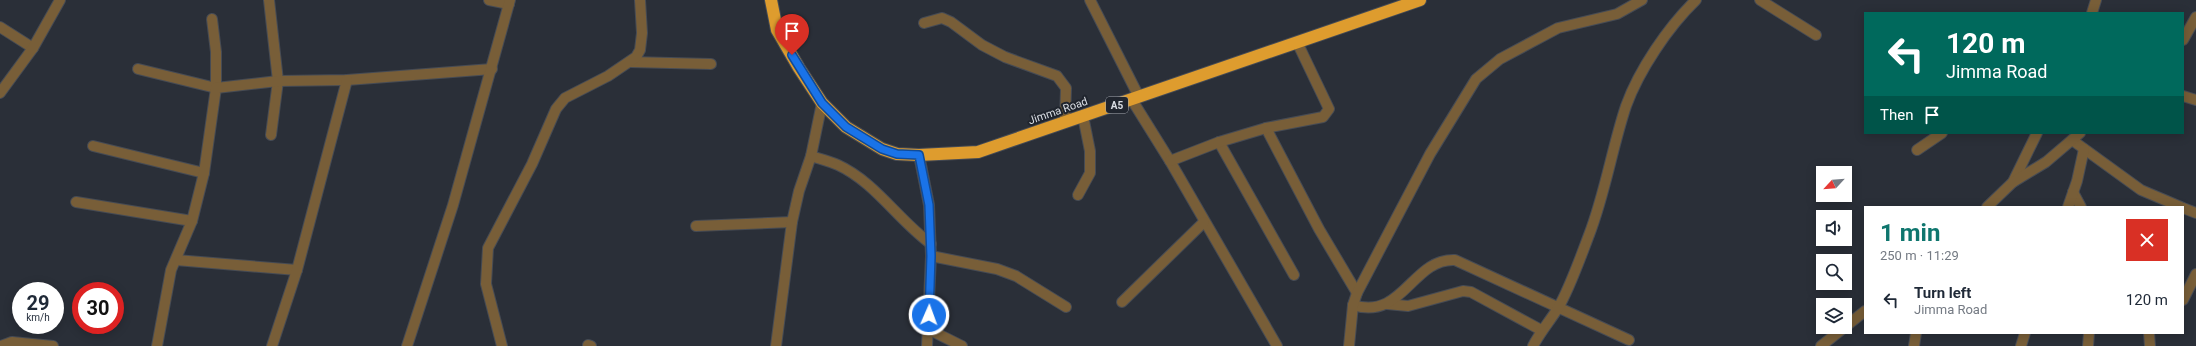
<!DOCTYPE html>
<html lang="en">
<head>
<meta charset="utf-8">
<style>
	body { margin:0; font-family:Roboto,sans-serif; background:#f6f6f7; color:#1f2937; height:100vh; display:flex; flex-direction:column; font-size:15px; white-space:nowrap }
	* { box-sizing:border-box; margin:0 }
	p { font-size:13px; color:#747a83 }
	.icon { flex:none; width:22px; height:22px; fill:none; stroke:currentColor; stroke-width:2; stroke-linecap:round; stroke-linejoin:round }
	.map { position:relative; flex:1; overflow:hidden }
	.panel { position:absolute; left:1864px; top:206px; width:320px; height:128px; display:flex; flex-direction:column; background:#fff; border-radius:0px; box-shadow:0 2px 10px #0003 }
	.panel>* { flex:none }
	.guide { position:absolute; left:1864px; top:12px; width:320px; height:122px; border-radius:0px; box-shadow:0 2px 10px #0003; background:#00695c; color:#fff; overflow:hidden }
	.needle { width:26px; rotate:244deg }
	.controls { position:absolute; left:1816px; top:166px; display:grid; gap:8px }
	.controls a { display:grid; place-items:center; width:36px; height:36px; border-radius:0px; background:#fff; box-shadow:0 2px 10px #0003; font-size:20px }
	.speed { position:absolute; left:12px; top:282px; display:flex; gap:8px; font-size:20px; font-weight:700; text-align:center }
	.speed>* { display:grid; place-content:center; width:52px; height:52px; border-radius:50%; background:#fff; box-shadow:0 2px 10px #0003; line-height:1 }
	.speed small { font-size:10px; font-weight:400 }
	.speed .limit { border:6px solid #d22; background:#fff; color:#111 }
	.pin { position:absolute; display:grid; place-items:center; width:34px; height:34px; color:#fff; margin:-41px -17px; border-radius:50% 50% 50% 0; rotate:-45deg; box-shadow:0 0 4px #0007 }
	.pin .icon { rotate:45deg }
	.me { position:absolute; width:44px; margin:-22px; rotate:2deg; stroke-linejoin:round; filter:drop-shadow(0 0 3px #0008) }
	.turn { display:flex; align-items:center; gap:14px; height:84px; padding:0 16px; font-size:18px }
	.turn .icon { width:52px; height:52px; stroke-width:2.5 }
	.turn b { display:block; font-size:28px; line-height:34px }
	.then { display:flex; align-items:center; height:38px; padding:0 16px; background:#0003; gap:8px; font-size:15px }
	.round { display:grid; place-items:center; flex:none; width:42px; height:42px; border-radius:0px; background:#f6f6f7 }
	.summary { display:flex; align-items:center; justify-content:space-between; height:68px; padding:0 16px }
	h1 { font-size:24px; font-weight:700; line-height:30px; color:#0f766e }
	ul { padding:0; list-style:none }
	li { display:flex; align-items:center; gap:12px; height:52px; padding:0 16px }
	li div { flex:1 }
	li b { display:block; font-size:15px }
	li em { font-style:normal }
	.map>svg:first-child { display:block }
</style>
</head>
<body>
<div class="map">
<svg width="2196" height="346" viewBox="0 0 2196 346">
	<rect width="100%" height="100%" fill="#2a2f38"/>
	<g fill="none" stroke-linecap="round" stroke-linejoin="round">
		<defs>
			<g id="minor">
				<path d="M269 0 278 81 271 135"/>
				<path d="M489 0 509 4"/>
				<path d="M1090 0 1139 97"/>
				<path d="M1760 0 1816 35"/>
				<path d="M2092 13 2096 0"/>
				<path d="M924 23 942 18 951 22 982 45 1005 57 1057 76 1066 88 1065 122"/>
				<path d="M0 27 33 48"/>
				<path d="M2183 40 2196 17"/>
				<path d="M630 62 711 64"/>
				<path d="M138 69 216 88V52L212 19"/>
				<path d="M0 93 33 48 60 0"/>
				<path d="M2183 96 2196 100"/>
				<path d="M1132 100 1170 161 1277 346"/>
				<path d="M1266 128 1319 229 1357 293"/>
				<path d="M2072 140 2141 190 2181 207"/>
				<path d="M1219 142 1294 275"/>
				<path d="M93 146 204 173"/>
				<path d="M1917 150 1942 133"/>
				<path d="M919 155 929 205 931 256 927 346"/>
				<path d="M811 156C820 159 829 161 838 165 875 182 898 220 931 244"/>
				<path d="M1170 161 1219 142 1266 128 1323 117 1329 109 1297 42"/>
				<path d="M2013 182 2037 133"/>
				<path d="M2073 192 2081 207"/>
				<path d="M1078 195 1090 173V151L1083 116"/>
				<path d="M76 202 192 221"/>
				<path d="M1987 207 2013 182 2046 162 2080 133"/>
				<path d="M2068 207 2077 181 2084 149"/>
				<path d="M2183 208 2196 213"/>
				<path d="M696 226 792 222"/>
				<path d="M931 256 997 269 1016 276 1066 307"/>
				<path d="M176 260 297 270"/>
				<path d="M2183 300 2196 274"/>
				<path d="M1122 302 1204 222"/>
				<path d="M1387 304 1408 306 1463 291 1471 292 1541 330"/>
				<path d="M1353 305C1403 321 1412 258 1455 260L1629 340"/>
				<path d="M928 329 962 346"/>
				<path d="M2149 333 2150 346"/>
				<path d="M588 345 591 346"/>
				<path d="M1 346 12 342 53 346"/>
				<path d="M157 346 171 270 192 221 204 173 216 88 278 81 347 80 492 69"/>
				<path d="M272 346 297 270 347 80"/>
				<path d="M407 346 453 205 510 0"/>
				<path d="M502 346 486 284 488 248 532 164 556 109 565 98 608 76 636 57 640 50 642 33 640 0"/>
				<path d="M776 346 792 222 799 191 811 156 822 103"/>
				<path d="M1349 346 1353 305 1357 293 1430 154 1476 79 1500 59 1558 28 1617 14 1642 0"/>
				<path d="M1533 346C1540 332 1550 321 1558 308 1569 290 1581 256 1589 235 1605 194 1612 148 1626 106 1639 70 1668 27 1696 0"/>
				<path d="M1821 346 1865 311"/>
				<path d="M1914 346 1916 333"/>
				<path d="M2021 346 2025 333"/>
				<path d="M2088 346 2089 333"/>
			</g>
			<path id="highway" d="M771 0 777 30 799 68 822 103 846 127 882 149 897 154 919 155 978 152 1420 0"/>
		</defs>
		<!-- minor casing -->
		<use href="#minor" stroke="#464b54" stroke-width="12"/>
		<!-- highway casing -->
		<use href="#highway" stroke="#464b54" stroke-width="14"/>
		<!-- minor -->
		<use href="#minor" stroke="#785e38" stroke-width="10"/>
		<!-- highway -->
		<use href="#highway" stroke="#de9c2e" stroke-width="12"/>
	</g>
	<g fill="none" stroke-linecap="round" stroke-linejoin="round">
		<defs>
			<path id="route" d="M792 55 822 103 846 127 882 149 897 154 919 155 929 205 931 256 929 315"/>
		</defs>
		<!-- route casing -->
		<use href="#route" stroke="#114b97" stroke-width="10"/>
		<!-- route -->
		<use href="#route" stroke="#1a73e8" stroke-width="7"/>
	</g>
	<g text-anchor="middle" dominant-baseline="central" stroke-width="4" stroke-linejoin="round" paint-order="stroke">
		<!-- shield labels -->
		<rect fill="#20252e" stroke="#a3a7ae" stroke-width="1" x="1106" y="97" width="22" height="16" rx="3"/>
		<g font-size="10" font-weight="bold" fill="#dbdfe5">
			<text x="1117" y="105">A5</text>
		</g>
		<!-- street labels -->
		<g font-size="11" fill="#dbdfe5" stroke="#20252e">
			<text transform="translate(1058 111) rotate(-19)">Jimma Road</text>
		</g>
	</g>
</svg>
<div class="controls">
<a><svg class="needle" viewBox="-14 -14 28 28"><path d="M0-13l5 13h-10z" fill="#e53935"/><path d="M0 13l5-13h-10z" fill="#747a83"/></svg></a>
<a><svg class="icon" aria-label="sound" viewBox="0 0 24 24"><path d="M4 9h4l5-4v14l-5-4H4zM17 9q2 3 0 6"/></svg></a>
<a><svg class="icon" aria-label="search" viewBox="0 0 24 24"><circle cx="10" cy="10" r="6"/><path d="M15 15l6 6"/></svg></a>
<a><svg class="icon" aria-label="layers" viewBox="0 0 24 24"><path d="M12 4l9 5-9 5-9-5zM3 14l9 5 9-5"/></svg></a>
</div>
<div class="speed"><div>29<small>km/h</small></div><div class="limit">30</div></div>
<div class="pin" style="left:792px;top:55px;background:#d93025"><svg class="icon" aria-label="arrive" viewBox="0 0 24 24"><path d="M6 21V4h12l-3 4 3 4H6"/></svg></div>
<svg class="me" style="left:929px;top:315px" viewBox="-20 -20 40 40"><circle r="17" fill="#1a73e8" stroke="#fff" stroke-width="3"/><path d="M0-11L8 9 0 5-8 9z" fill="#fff"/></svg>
<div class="guide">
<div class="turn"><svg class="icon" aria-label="left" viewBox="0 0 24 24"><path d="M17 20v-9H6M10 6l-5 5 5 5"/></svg><div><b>120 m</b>Jimma Road</div></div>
<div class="then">Then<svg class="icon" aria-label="arrive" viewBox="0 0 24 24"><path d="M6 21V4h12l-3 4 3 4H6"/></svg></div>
</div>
<section class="panel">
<div class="summary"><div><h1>1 min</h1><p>250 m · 11:29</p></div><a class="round" style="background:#d93025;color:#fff"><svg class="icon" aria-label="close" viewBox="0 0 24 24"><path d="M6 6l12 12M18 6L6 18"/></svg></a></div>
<ul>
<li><svg class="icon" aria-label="left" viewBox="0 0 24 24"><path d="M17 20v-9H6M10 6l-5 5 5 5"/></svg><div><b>Turn left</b><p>Jimma Road</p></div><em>120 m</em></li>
</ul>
</section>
</div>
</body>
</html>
